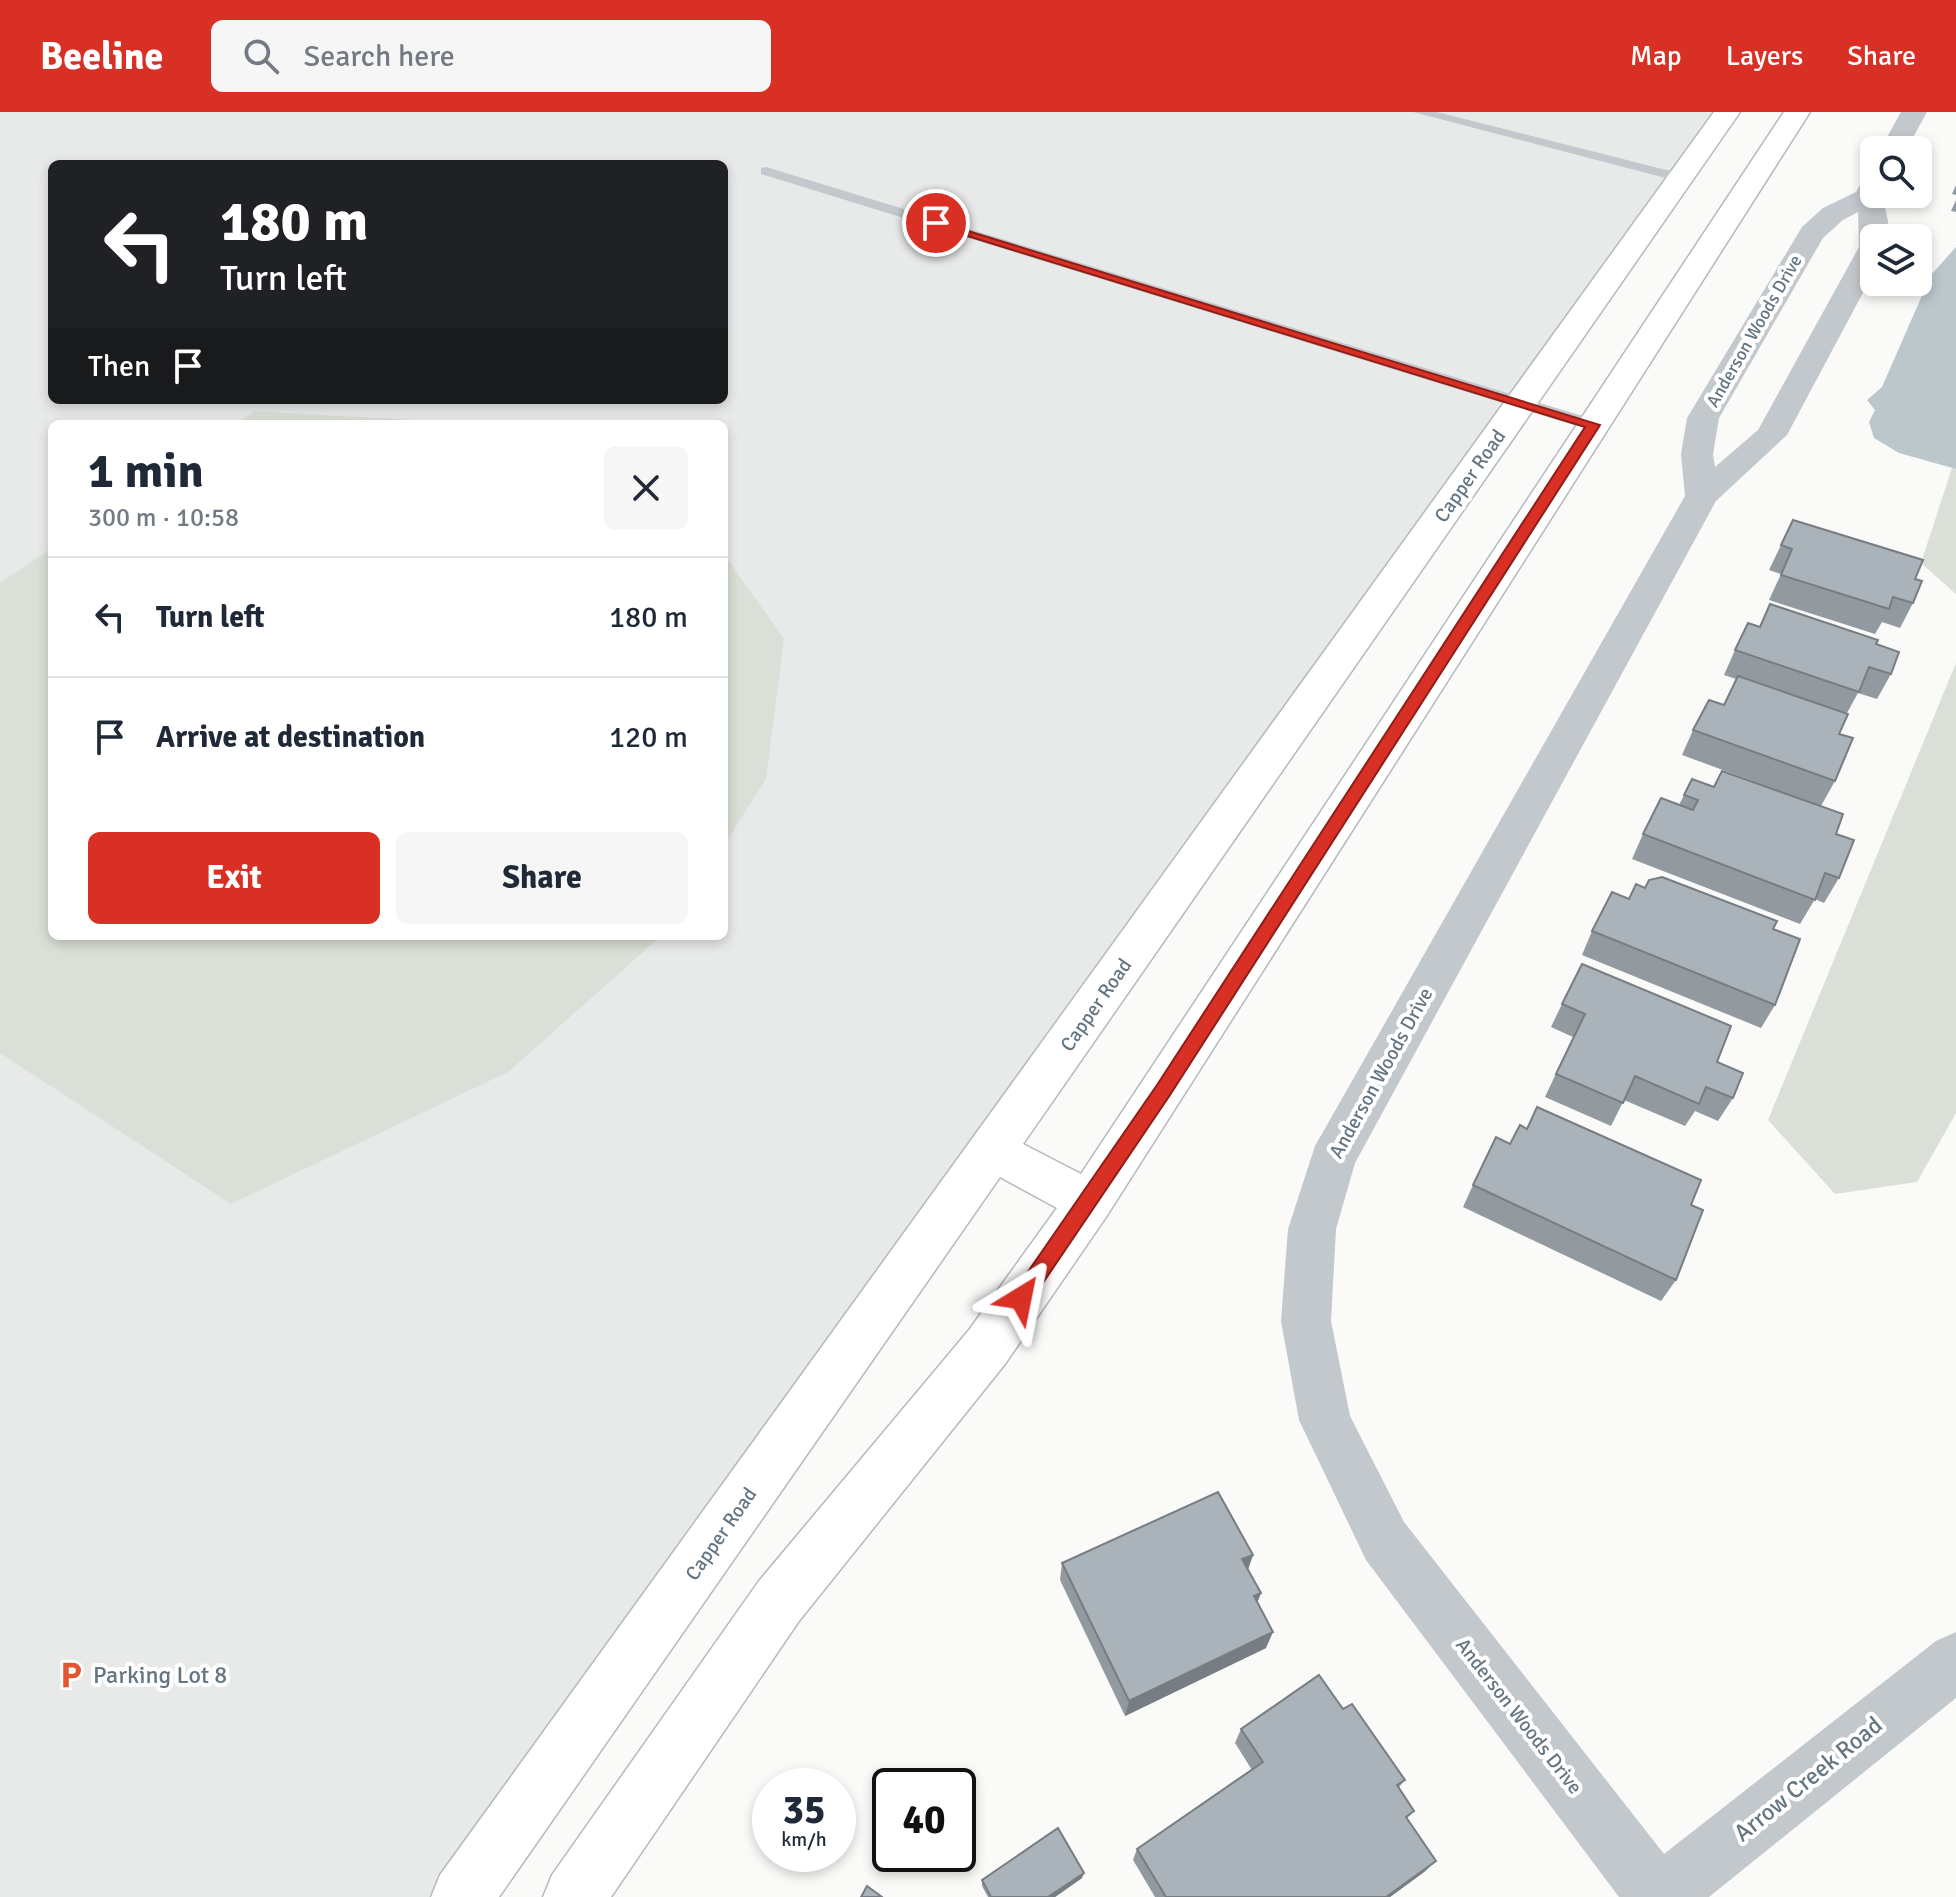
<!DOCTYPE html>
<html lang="en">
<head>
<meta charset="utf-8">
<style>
	body { margin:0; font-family:Signika,sans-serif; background:#f6f6f7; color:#1f2937; height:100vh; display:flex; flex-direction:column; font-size:30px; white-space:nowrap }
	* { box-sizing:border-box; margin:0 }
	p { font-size:26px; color:#747a83 }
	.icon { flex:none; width:44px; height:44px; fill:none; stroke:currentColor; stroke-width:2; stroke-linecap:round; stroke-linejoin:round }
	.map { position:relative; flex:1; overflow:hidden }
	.details { position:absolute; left:48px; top:308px; width:680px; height:520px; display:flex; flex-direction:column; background:#fff; border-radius:12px; box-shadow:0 4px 12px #0003 }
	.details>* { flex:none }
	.top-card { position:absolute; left:48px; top:48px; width:680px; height:244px; border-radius:12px; box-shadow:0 4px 12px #0003; background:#202124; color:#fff; overflow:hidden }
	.fabs { position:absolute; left:1860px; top:24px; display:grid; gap:16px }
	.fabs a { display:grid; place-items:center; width:72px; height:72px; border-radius:12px; background:#fff; box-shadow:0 4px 12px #0003; font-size:40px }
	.speed { position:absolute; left:752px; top:1656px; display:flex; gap:16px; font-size:40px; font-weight:700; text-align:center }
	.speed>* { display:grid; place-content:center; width:104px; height:104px; border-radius:50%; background:#fff; box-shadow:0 4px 12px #0003; line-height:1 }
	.speed small { font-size:20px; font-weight:400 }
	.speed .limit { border:4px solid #111; border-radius:12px; background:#fff; color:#111 }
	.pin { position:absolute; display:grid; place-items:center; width:68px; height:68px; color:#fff; margin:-34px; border:4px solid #fff; border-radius:50%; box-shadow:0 2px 8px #0007 }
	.me { position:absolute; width:88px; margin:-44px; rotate:35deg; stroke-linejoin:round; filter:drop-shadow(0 0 6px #0008) }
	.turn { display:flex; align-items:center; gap:28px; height:168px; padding:0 40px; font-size:36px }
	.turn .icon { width:104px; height:104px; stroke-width:2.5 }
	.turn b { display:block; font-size:56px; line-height:68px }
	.then { display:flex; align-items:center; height:76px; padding:0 40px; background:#0003; gap:16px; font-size:30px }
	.round { display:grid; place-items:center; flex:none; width:84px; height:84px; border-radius:12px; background:#f6f6f7 }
	.overview { display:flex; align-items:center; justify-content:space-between; height:136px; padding:0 40px }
	h1 { font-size:48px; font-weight:700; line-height:60px }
	.primary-button { display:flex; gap:16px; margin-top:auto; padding:16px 40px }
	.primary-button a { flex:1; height:92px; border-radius:12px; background:#d93025; color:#fff; font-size:32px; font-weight:700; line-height:92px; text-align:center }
	.primary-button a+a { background:#f6f6f7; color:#1f2937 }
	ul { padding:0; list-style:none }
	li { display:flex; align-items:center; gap:24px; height:120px; padding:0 40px; border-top:2px solid #e0e1e3 }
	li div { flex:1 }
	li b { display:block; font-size:30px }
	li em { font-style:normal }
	header { display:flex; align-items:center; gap:48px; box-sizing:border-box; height:112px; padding:0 40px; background:#d93025; color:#fff }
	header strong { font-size:38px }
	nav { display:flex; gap:44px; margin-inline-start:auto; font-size:28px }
	.search { width:560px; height:72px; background:#f6f6f7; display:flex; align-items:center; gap:20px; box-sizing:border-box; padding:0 28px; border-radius:12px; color:#747a83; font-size:30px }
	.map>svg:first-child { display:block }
</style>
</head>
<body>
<header>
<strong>Beeline</strong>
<div class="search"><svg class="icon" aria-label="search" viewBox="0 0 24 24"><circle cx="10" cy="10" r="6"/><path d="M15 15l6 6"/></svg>Search here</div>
<nav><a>Map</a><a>Layers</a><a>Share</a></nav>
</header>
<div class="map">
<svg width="1956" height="1785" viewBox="0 0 1956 1785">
	<rect width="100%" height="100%" fill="#fafaf8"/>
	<!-- built -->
	<path fill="#e8e9e9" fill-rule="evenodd" d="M0 0H1725L465 1785H0ZM52 52H724V288H52ZM52 312H724V824H52Z"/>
	<!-- green -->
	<g fill="#dadfd7">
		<path d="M254 299 448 310 457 312H236Z"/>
		<path d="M1952 356 1956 357V482L1921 451Z"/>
		<path d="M52 436V824H661L508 960 231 1092 0 941V471Z"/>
		<path d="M724 442 784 527 766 667 724 733Z"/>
		<path d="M1956 551V1001L1917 1070 1835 1082 1768 1008Z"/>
	</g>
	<!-- water -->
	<path fill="#bbc7cb" d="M1956 135V357L1899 341 1874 326 1869 310 1875 298 1867 288 1882 275 1931 163Z"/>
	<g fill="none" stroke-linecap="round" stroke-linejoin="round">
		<defs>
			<path id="secondary" d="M1714 0H1740L1023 1032 1081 1062 1784 0H1810L1106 1105 1005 1252 799 1509 611 1785H543L552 1763 759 1469 969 1218 1057 1096 1000 1065 499 1785H431L440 1763Z"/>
		</defs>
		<!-- secondary casing -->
		<use href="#secondary" stroke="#b3babf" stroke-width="3"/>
		<!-- lane -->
		<g fill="#c3c8cc" fill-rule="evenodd">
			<path d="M1413 0H1437L1686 63 1688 66 1681 70Z"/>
			<path d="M766 55 1599 309 1602 313 1593 318 1587 317 761 62V56Z"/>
		</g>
		<!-- street -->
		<g fill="#c3c8cc" fill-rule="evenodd">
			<path d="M1901 0H1927L1906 38H1880Z"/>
			<path d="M1874 64V82H1882L1888 109 1887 126H1874V160L1787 323 1716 389 1355 1051 1336 1117 1331 1209 1350 1304 1404 1410 1664 1742 1936 1529 1956 1520V1586L1709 1785H1619L1366 1448 1299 1308 1281 1209 1288 1117 1315 1034 1685 384 1681 342 1687 306 1802 115 1823 96 1856 80 1864 66ZM1858 100 1859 135 1758 318 1715 355 1713 342 1719 306 1823 126 1843 108Z"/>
		</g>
		<!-- secondary -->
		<use href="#secondary" fill="#fff" fill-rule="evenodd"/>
	</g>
	<!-- wall -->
	<g fill="#929a9f">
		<path d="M1956 73V83L1952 82Z"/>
		<path d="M1956 88V100L1951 99Z"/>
		<path d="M1793 408 1915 467 1913 491 1900 516 1882 510 1875 522 1769 488 1781 462 1769 458Z"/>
		<path d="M1760 515 1876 532 1891 562 1877 587 1858 581 1847 601 1839 622 1835 669 1821 694 1682 643 1693 618 1724 593 1736 567 1724 563 1735 538Z"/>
		<path d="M1692 667 1836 722 1839 766 1824 791 1815 787 1800 812 1632 747 1643 722 1679 693Z"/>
		<path d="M1645 776 1773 817 1775 893 1761 916 1582 843 1592 819 1629 787Z"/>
		<path d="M1562 892 1717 950 1733 986 1718 1009 1695 999 1685 1014 1624 988 1611 1014 1545 985 1573 925 1551 915Z"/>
		<path d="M1510 1032 1691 1093 1676 1168 1661 1189 1463 1095 1473 1073Z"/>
		<path d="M1253 1443 1248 1457 1261 1481 1257 1491 1266 1536 1125 1604 1060 1468 1062 1451Z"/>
		<path d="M1343 1597 1405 1668 1399 1675 1414 1699 1407 1706 1436 1749 1424 1760 1390 1785H1155L1133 1748 1137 1737 1252 1658 1235 1631 1241 1617Z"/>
		<path d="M1082 1766 1055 1785H988L982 1774V1768Z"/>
	</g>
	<!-- shaded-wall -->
	<g fill="#777d82">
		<path d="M1253 1443 1247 1460 1242 1447Z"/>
		<path d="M1261 1481 1254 1498V1484Z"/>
		<path d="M1273 1520 1266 1536 1125 1604 1129 1589Z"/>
		<path d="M1436 1749 1424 1760 1390 1785H1386Z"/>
		<path d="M1084 1761 1082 1766 1055 1785H1048Z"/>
	</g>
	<!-- building -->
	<g fill="#aab3b9" stroke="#777d82" stroke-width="2">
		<path d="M1793 408 1923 448 1915 467 1922 469 1913 491 1893 485 1889 497 1781 463 1792 437 1781 433Z"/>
		<path d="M1770 492 1878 528 1876 532 1899 540 1891 562 1869 555 1859 580 1735 538 1748 511 1760 515Z"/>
		<path d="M1738 564 1848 602 1839 622 1853 626 1835 669 1693 618 1709 588 1724 593Z"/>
		<path d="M1722 659 1843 702 1836 722 1854 728 1839 766 1825 761 1815 788 1643 722 1661 686 1693 698 1698 688 1684 683 1692 667 1714 675Z"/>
		<path d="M1662 765 1777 809 1773 817 1800 827 1775 893 1592 819 1612 780 1629 787 1636 772 1645 776 1649 768Z"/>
		<path d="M1582 852 1731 914 1717 950 1743 961 1733 986 1706 975 1699 992 1635 964 1623 991 1556 962 1585 902 1562 892Z"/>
		<path d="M1537 995 1701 1068 1691 1093 1703 1098 1676 1168 1473 1073 1496 1025 1510 1032 1520 1013 1527 1017Z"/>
		<path d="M1218 1380 1253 1443 1242 1447 1261 1481 1254 1484 1273 1520 1129 1589 1062 1451Z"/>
		<path d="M1319 1563 1343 1597 1352 1592 1405 1668 1397 1673 1414 1699 1406 1705 1436 1749 1386 1785H1166L1137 1737 1263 1650 1241 1617Z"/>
		<path d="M1058 1716 1084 1761 1048 1785H991L982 1768Z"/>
		<path d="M867 1774 882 1785H861Z"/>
	</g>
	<!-- route -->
	<path fill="#d93025" stroke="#8d1f18" stroke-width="2" d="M932 108 1600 313 1170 983 1028 1193 1021 1196 1014 1193 1011 1186 1014 1180 1157 973 1585 315 932 113Z"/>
	<!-- icons -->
	<defs>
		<symbol id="parking-bare" viewBox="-9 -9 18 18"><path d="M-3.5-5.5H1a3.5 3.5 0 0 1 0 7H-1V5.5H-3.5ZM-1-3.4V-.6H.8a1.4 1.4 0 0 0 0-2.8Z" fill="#e4572e" stroke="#fff" stroke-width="2.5" paint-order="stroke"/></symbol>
	</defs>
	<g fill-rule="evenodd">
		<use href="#parking-bare" x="51" y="1543" width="40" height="40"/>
	</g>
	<g text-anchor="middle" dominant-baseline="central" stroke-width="8" stroke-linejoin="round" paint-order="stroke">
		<!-- far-street labels -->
		<g font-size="18" fill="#657683" stroke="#fff">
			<text transform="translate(1754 219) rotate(-60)">Anderson Woods Drive</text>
		</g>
		<!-- street labels -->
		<g font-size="20" fill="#657683" stroke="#fff">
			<text transform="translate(1470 364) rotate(-55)">Capper Road</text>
			<text transform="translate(1096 893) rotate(-55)">Capper Road</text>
			<text transform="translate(1381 961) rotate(-61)">Anderson Woods Drive</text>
			<text transform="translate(721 1422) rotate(-55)">Capper Road</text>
			<text transform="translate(1519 1604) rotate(52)">Anderson Woods Drive</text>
		</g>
		<!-- near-poi labels -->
		<g font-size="24" fill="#657683" stroke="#fff" text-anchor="start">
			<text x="93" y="1563">Parking Lot 8</text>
		</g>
		<!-- near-street labels -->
		<g font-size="24" fill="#657683" stroke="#fff">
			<text transform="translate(1808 1667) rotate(-39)">Arrow Creek Road</text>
		</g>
	</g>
</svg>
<div class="fabs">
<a><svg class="icon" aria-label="search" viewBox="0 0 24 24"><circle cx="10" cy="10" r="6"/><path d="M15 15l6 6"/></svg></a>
<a><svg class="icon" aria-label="layers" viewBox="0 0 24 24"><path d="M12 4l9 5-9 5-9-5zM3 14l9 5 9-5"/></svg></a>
</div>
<div class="speed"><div>35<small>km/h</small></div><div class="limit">40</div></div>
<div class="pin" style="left:936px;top:111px;background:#d93025"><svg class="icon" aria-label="arrive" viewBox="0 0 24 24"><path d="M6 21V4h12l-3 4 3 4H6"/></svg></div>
<svg class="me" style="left:1021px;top:1186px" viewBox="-20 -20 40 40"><path d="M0-17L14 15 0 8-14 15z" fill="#d93025" stroke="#fff" stroke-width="4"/></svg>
<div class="top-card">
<div class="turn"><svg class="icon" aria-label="left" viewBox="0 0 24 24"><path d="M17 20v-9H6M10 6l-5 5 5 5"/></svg><div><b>180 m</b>Turn left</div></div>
<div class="then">Then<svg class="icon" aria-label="arrive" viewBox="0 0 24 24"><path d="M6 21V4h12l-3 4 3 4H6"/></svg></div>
</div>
<section class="details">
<div class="overview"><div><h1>1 min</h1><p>300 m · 10:58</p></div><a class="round"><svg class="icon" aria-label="close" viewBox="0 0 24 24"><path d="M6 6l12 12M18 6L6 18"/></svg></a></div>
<ul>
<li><svg class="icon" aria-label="left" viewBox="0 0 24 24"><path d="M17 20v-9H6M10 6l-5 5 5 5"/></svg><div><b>Turn left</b></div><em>180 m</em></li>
<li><svg class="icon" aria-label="arrive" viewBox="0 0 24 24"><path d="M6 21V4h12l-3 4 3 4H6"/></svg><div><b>Arrive at destination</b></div><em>120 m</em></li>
</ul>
<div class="primary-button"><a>Exit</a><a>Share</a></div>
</section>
</div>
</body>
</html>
